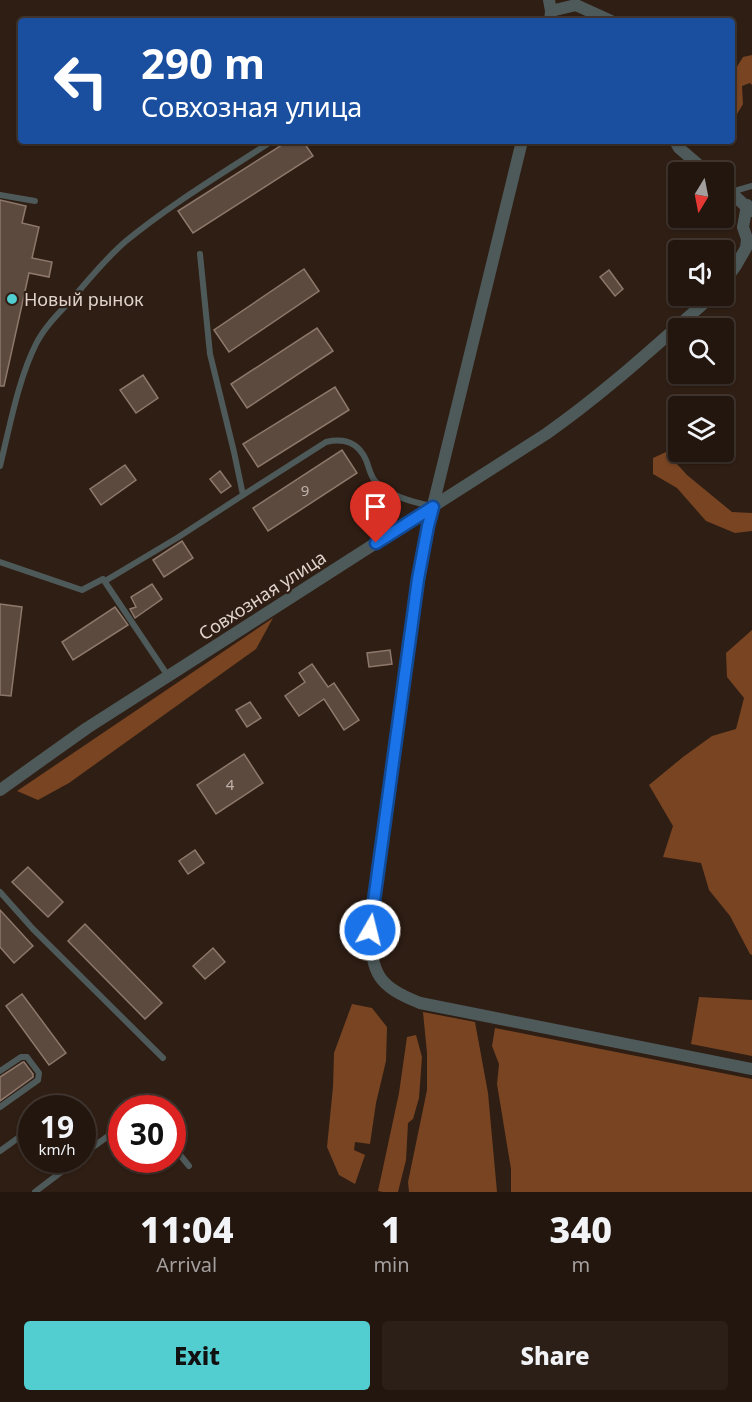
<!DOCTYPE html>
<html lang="en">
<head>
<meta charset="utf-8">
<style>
	body { margin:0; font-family:"Noto Sans",sans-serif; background:#2b1f18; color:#f1f3f6; height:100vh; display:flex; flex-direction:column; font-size:22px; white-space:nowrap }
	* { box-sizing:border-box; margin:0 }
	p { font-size:20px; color:#a39f9e }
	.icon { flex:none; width:33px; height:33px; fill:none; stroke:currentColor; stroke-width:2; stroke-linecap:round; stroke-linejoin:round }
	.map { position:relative; height:1192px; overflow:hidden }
	.side { display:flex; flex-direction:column; background:#23160f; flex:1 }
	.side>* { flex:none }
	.top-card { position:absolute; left:18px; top:18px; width:717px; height:126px; border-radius:6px; box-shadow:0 2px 4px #0004,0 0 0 2px #40352f; background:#1a4fa0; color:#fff; overflow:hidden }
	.needle { width:39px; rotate:190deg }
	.tools { position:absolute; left:668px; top:162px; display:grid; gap:12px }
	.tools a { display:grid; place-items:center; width:66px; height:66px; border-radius:6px; background:#23160f; box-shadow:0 2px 4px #0004,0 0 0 2px #40352f; font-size:30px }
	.speed { position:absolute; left:18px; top:1095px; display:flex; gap:12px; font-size:30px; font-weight:700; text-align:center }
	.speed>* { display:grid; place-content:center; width:78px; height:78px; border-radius:50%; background:#23160f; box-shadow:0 2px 4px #0004,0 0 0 2px #40352f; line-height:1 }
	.speed small { font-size:15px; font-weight:400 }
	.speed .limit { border:9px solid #d22; background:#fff; color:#111 }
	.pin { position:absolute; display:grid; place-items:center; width:51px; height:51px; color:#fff; margin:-62px -26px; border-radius:50% 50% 50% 0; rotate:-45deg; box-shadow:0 0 6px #0007 }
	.pin .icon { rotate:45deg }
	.me { position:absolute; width:66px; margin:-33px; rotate:8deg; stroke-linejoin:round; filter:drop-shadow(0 0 4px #0008) }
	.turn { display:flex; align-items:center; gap:21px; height:126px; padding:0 24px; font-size:27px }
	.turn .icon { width:78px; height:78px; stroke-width:2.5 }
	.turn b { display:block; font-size:42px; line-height:51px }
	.eta { display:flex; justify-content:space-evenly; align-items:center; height:102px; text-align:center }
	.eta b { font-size:36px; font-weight:800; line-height:42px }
	.action { display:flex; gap:12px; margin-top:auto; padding:12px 24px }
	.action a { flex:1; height:69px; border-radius:6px; background:#52cdd0; color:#111; font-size:24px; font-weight:800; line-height:69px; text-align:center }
	.action a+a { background:#2b1f18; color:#f1f3f6 }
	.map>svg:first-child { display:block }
</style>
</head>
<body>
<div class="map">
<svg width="752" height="1192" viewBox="0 0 752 1192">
	<rect width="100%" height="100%" fill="#2f1e14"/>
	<!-- forest -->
	<g fill="#784422">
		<path d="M752 55V85L750 83 742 86 743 104 737 114 732 109 733 73 743 57Z"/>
		<path d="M666 452 687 475 732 512 752 513V531L735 533 706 521 677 488 653 474V458Z"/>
		<path d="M273 618 256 649 69 783 38 800 17 791Z"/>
		<path d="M752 630V955L750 954 730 916 709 890 701 863 663 857 673 826 649 785 683 757 712 736 736 729 744 698 727 677 726 653Z"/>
		<path d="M699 997 752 1000V1056L691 1044Z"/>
		<path d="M352 1004 372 1008 387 1027 386 1061 376 1103 370 1144 355 1142 354 1150 365 1155 355 1184 339 1175 327 1147 333 1087 334 1053Z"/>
		<path d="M423 1012 475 1022 488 1093 497 1192H409L408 1182 427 1090V1053Z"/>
		<path d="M495 1028 752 1079V1192H511V1169L497 1084 499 1064 492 1046Z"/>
		<path d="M416 1035 422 1057 419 1098 413 1119 408 1123 406 1160 398 1192H383L378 1191 399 1093 407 1037Z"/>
	</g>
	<!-- building -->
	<g fill="#5d4a3f" stroke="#8d786b" stroke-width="1.5">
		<path d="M288 141H303L313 156 193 233 178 211Z"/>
		<path d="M0 200 26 206 22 223 39 227 32 258 52 262 49 277 29 273 4 386H0Z"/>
		<path d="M304 269 319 291 229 352 214 330Z"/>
		<path d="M609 270 623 289 615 296 600 277Z"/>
		<path d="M317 328 333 351 247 408 231 384Z"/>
		<path d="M143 375 158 398 136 413 120 390Z"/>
		<path d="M335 387 349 410 258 467 243 444Z"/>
		<path d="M342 450 357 473 268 531 253 508Z"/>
		<path d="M125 465 136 480 101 505 90 489Z"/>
		<path d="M220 471 231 486 221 493 210 479Z"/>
		<path d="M182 541 193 558 164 577 153 560Z"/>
		<path d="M152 584 162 599 135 618 130 609 136 607 131 597Z"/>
		<path d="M0 604 22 607 11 696 0 695Z"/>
		<path d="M115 607 128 625 73 660 62 642Z"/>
		<path d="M390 650 392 664 369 667 367 653Z"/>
		<path d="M312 664 328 687 334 683 359 720 344 730 324 699 299 716 285 696 305 682 299 673Z"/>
		<path d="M250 702 261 718 247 727 236 710Z"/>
		<path d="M244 754 263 783 216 814 197 785Z"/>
		<path d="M195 850 204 863 188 874 179 861Z"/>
		<path d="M28 867 63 902 48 917 12 882Z"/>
		<path d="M0 910 33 946 14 963 0 947Z"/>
		<path d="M85 924 162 1003 145 1019 68 941Z"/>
		<path d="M213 948 225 962 205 979 193 966Z"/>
		<path d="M22 994 66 1053 49 1065 6 1006Z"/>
		<path d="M23 1062H24L33 1074V1077L0 1101V1077Z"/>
	</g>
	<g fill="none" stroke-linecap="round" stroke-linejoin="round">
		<!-- service -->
		<g stroke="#4e5a5a" stroke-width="6">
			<path d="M731 192 752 186"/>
			<path d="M0 195 35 201"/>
			<path d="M0 466C10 426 18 380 36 344 45 326 60 312 73 298 90 278 106 258 126 241 171 204 223 173 272 141"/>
			<path d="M243 495 326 442C344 438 358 442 366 460 369 467 370 475 375 481 388 496 413 502 431 506"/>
			<path d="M0 562 82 590 103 579 168 676"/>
			<path d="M105 581 177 538 243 495 234 452 210 354 200 254"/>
			<path d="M0 892 33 929 163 1058"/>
			<path d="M0 1071 21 1057H27L39 1073 38 1080 0 1107"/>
			<path d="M144 1108H145"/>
			<path d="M172 1145 189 1166"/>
			<path d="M0 1151 32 1128"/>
			<path d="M82 1155 122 1126"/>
			<path d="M35 1192 77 1160"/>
		</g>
		<!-- minor -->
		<g stroke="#4e5a5a" stroke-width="12">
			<path d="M549 0 551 11 550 21"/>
			<path d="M551 11 576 5 611 21"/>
			<path d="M522 141 428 526 413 616 370 930C372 975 378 986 420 1003L752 1069"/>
			<path d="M675 141 679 148 707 172"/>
			<path d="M723 185 751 211"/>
			<path d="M723 283 735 267 746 248 747 239 743 227 747 205"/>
			<path d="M0 790 87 728 546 434C602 395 652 349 703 304L712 296"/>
		</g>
	</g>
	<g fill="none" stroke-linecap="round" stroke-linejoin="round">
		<defs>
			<path id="route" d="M370 930 418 579 428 526 433 507 376 543"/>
		</defs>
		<!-- route casing -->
		<use href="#route" stroke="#114b97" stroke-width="15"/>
		<!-- route -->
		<use href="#route" stroke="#1a73e8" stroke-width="10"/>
	</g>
	<!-- markers -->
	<circle fill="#52cdd0" stroke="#2f1e14" stroke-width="2" cx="12" cy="299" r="6"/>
	<g text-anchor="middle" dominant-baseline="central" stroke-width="4.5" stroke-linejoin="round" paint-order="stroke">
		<!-- number labels -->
		<g font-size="15" fill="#beb1a9">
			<text x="305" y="490">9</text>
			<text x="230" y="784">4</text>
		</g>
		<!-- poi labels -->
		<g font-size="18" fill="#dfd3cc" stroke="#2f1e14" text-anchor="start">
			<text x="24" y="299">Новый рынок</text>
		</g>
		<!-- street labels -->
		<g font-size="18" fill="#dfd3cc" stroke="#2f1e14">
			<text transform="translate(262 595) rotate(-33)">Совхозная улица</text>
		</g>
	</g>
</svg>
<div class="tools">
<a><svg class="needle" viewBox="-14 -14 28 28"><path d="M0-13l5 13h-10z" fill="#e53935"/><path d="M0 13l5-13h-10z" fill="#a39f9e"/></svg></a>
<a><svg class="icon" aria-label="sound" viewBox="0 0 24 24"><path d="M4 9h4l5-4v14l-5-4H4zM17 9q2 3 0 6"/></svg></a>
<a><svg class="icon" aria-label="search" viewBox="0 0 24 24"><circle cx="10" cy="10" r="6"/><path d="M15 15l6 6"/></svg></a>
<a><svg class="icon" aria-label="layers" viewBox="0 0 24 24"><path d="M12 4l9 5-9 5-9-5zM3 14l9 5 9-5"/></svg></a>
</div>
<div class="speed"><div>19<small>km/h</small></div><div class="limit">30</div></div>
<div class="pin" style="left:376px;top:543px;background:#d93025"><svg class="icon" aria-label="arrive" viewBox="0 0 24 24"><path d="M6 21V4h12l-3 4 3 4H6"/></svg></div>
<svg class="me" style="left:370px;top:930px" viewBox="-20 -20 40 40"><circle r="17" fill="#1a73e8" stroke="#fff" stroke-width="3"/><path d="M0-11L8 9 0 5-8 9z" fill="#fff"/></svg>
<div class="top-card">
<div class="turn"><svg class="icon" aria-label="left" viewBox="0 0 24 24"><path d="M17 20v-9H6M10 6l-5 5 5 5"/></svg><div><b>290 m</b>Совхозная улица</div></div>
</div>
</div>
<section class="side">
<div class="eta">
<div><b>11:04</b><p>Arrival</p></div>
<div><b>1</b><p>min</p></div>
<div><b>340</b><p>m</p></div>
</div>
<div class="action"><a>Exit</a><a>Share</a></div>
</section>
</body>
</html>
